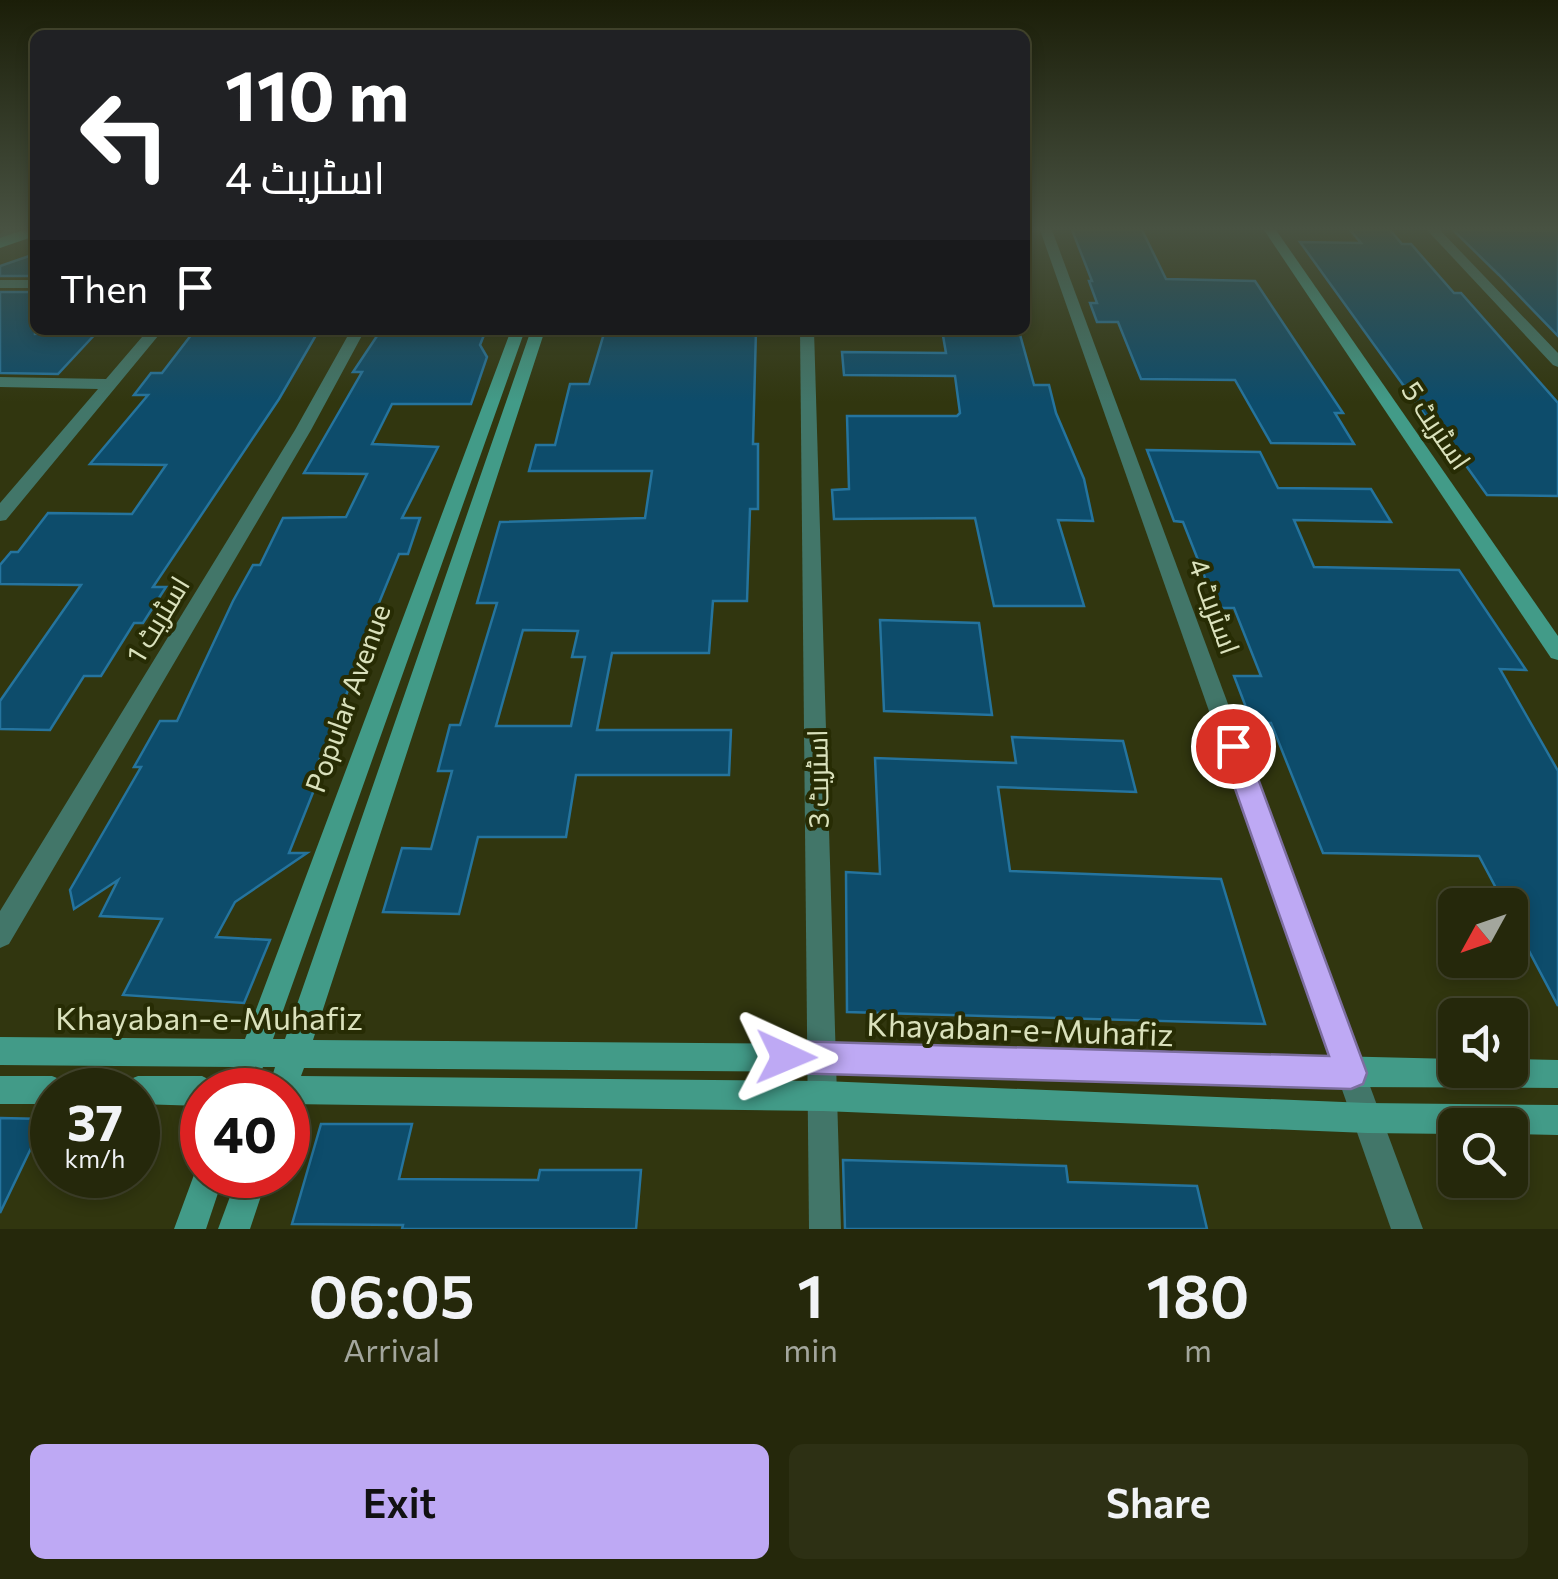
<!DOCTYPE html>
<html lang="en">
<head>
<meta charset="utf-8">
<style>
	body { margin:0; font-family:Commissioner,Cairo,sans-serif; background:#2d3014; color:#f1f3f6; height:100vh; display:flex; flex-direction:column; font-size:38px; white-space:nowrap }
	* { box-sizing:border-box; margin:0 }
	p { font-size:32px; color:#a3a69d }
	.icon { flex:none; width:55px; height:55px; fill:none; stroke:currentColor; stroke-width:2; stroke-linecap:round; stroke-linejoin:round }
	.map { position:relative; height:1229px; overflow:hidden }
	.sheet { display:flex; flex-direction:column; background:#25280b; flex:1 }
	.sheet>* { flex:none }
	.banner { position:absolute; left:30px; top:30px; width:1000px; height:305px; border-radius:15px; box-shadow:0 5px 15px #0003,0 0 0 2px #42442c; background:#202124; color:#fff; overflow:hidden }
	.needle { width:65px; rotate:230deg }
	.tools { position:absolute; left:1438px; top:888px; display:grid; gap:20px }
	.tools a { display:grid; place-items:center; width:90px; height:90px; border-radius:15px; background:#25280b; box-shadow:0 5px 15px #0003,0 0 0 2px #42442c; font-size:50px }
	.speed { position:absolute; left:30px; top:1068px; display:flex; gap:20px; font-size:50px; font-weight:700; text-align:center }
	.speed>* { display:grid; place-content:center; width:130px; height:130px; border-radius:50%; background:#25280b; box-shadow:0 5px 15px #0003,0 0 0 2px #42442c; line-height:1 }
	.speed small { font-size:25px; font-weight:400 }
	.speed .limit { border:15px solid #d22; background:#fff; color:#111 }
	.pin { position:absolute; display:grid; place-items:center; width:85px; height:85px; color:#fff; margin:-42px; border:5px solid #fff; border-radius:50%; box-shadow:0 2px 10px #0007 }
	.me { position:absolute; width:110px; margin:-55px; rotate:91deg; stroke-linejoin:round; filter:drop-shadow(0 0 8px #0008) }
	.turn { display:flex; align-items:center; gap:35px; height:210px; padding:0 30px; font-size:45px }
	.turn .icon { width:130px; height:130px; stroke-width:2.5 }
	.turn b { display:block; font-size:70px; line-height:85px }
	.then { display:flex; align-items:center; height:95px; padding:0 30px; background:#0003; gap:20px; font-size:38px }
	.eta { display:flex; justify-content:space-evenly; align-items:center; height:170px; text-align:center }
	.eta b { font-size:60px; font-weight:600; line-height:70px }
	.cta { display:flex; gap:20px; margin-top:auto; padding:20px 30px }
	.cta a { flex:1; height:115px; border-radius:15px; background:#bea9f4; color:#111; font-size:40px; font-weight:600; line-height:115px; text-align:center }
	.cta a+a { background:#2d3014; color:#f1f3f6 }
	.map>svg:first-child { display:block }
</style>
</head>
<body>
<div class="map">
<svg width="1558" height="1229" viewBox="0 0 1558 1229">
	<rect width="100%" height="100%" fill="#31360f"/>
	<!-- building -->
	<g fill="#0d4c6b" stroke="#25749e" stroke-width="2.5" fill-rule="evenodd">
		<path d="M1072 230H1142L1166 279 1255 281 1343 413H1335L1354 444 1271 443 1235 380 1141 379 1118 322H1097L1090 303H1097L1089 281H1092Z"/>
		<path d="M1350 230H1390L1402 244H1411L1454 293H1461L1558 403V496L1487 495 1450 443H1445L1300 242 1361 243Z"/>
		<path d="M1453 230 1558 231V336L1499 275Z"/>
		<path d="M35 254V276H0V266Z"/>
		<path d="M0 292H35V334L99 330 58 374 0 373Z"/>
		<path d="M195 330H319L279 399 153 587H166L143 623H134L101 676H84L50 730 0 729V701L81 585 0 584V565L11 552H18L48 513 132 514 166 465 90 464 148 395H134L151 373H162Z"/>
		<path d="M381 330H486L480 345 487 357 471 404H392L372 444 438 447 402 518H420L408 554H399L374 615H379L309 785H316L289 853H307L235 902 216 937 270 940 244 1003 123 995 162 919 100 916 118 880 74 909 70 890 141 767H134L160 721H177L233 601 253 565H260L283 518 346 517 367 474 304 473 362 372H353Z"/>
		<path d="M605 330H756L753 444H758V509H750L747 601H713L709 653H612L597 730H731L729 775H576L566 837H478L459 914 383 912 402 848 431 849 452 771H438L450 725H460L497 603H477L500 522 645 518 652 471H529L536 445H555L570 384H589ZM523 630 578 631 572 657H585L571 726H496Z"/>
		<path d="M942 330 1019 331 1034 385H1049L1056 413 1084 479 1093 521 1058 520 1084 606H994L975 518 834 519 832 490 849 489 847 416H957L960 413 955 376 844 375 842 352 946 353Z"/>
		<path d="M1147 450 1260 452 1278 488 1371 489 1391 522 1294 520 1314 567 1459 570 1526 670 1500 669 1558 771V1006L1510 915V905H1505L1479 856 1323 853 1271 723H1252L1234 676H1261L1234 608H1217L1183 522 1174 521Z"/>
		<path d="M880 620 979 623 992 715 884 711Z"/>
		<path d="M1012 737 1123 741 1136 792 998 787 1010 871 1221 879 1265 1024 847 1012 846 872 880 874 875 758 1016 763Z"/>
		<path d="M0 1118 45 1119 0 1213Z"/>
		<path d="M321 1124H412L399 1179 538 1180 540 1170H641L636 1229H402L403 1225 292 1224Z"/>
		<path d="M843 1160 1066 1166 1068 1182 1197 1186 1207 1229H845Z"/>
	</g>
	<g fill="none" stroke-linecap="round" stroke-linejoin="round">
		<!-- street -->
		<g fill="#427669" fill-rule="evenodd">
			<path d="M5 230H19L0 245V234Z"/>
			<path d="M1040 230H1052L1423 1229H1391Z"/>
			<path d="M1427 230H1440L1558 353V367L1553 365Z"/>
			<rect x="0" y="280" width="35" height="8"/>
			<path d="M148 330H163L6 520 0 521V503L98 389 0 387V377L106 379Z"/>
			<path d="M351 330H365L311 430 9 944 0 948V911L295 430Z"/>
			<path d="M800 330H814L841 1229H809Z"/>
		</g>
		<!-- secondary -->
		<g fill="#429b88" fill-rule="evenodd">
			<path d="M1264 230H1276L1558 636V660L1551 658Z"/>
			<path d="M511 330H525L273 1039H285L531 330H545L313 1040 823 1044 1455 1059V1070H1510V1059L1558 1060V1088L1351 1087 823 1072 304 1068 301 1076 823 1081 1367 1103 1558 1105V1135L1510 1134V1125H1455V1134L1367 1133 823 1111 288 1104V1090H268L275 1067H263L254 1090H226L234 1067 0 1065V1037L245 1039Z"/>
			<path d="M0 1076H52L62 1080 66 1090H52V1104H0Z"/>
			<path d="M138 1076H202L212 1081 216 1090H202V1106L138 1104V1090H124L128 1080Z"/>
			<path d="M202 1162V1175H224L206 1229H174L198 1164Z"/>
			<path d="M238 1175H268L250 1229H218Z"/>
		</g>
		<!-- primary -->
		<path fill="#3db89f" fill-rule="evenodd" d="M23 230H35V236L0 248V238Z"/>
	</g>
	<!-- sky -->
	<linearGradient id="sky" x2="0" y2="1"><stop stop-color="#1b1e08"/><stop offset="0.57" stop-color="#485242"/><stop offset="1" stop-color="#485242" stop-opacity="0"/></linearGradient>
	<rect width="1558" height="402" fill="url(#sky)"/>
	<!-- route -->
	<path fill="#bea9f4" stroke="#7c6e9f" stroke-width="2.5" d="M1233 735 1242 738 1246 746 1367 1073 1363 1084 1351 1089 786 1073 774 1069 770 1057 774 1046 786 1041 1329 1056 1220 746 1224 738Z"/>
	<g text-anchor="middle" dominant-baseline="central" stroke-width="8" stroke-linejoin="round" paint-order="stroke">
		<!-- street labels -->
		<g font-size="28" fill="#dae1bc" stroke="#272c04">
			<text transform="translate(1437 425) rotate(56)">اسٹریٹ 5</text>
			<text transform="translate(1215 606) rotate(70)">اسٹریٹ 4</text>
			<text transform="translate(157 619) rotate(-59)">اسٹریٹ 1</text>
			<text transform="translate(347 698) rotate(-70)">Popular Avenue</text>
			<text transform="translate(817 779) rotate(-91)">اسٹریٹ 3</text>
		</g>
		<!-- near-street labels -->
		<g font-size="32" fill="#dae1bc" stroke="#272c04">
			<text x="209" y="1017">Khayaban-e-Muhafiz</text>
			<text transform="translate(1020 1028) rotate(2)">Khayaban-e-Muhafiz</text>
		</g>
	</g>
</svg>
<div class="tools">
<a><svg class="needle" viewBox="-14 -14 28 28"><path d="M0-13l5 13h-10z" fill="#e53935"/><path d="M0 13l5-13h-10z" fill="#a3a69d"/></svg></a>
<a><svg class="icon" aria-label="sound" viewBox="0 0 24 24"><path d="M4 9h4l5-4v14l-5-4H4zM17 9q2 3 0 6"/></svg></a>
<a><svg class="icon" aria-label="search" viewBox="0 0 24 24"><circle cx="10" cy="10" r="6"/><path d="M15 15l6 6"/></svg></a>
</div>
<div class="speed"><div>37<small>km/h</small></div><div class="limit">40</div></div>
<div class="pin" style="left:1233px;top:746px;background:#d93025"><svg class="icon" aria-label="arrive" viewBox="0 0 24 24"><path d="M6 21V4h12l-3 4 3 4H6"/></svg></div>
<svg class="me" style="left:786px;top:1057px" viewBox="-20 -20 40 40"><path d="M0-17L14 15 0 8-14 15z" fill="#bea9f4" stroke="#fff" stroke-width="4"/></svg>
<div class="banner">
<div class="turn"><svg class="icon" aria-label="left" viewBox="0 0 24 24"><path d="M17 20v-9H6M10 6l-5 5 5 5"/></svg><div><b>110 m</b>اسٹریٹ 4</div></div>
<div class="then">Then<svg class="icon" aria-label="arrive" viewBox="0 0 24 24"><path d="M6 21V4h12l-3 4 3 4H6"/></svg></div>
</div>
</div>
<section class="sheet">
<div class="eta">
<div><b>06:05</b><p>Arrival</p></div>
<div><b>1</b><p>min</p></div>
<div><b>180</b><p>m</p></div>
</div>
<div class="cta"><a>Exit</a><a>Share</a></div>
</section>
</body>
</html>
